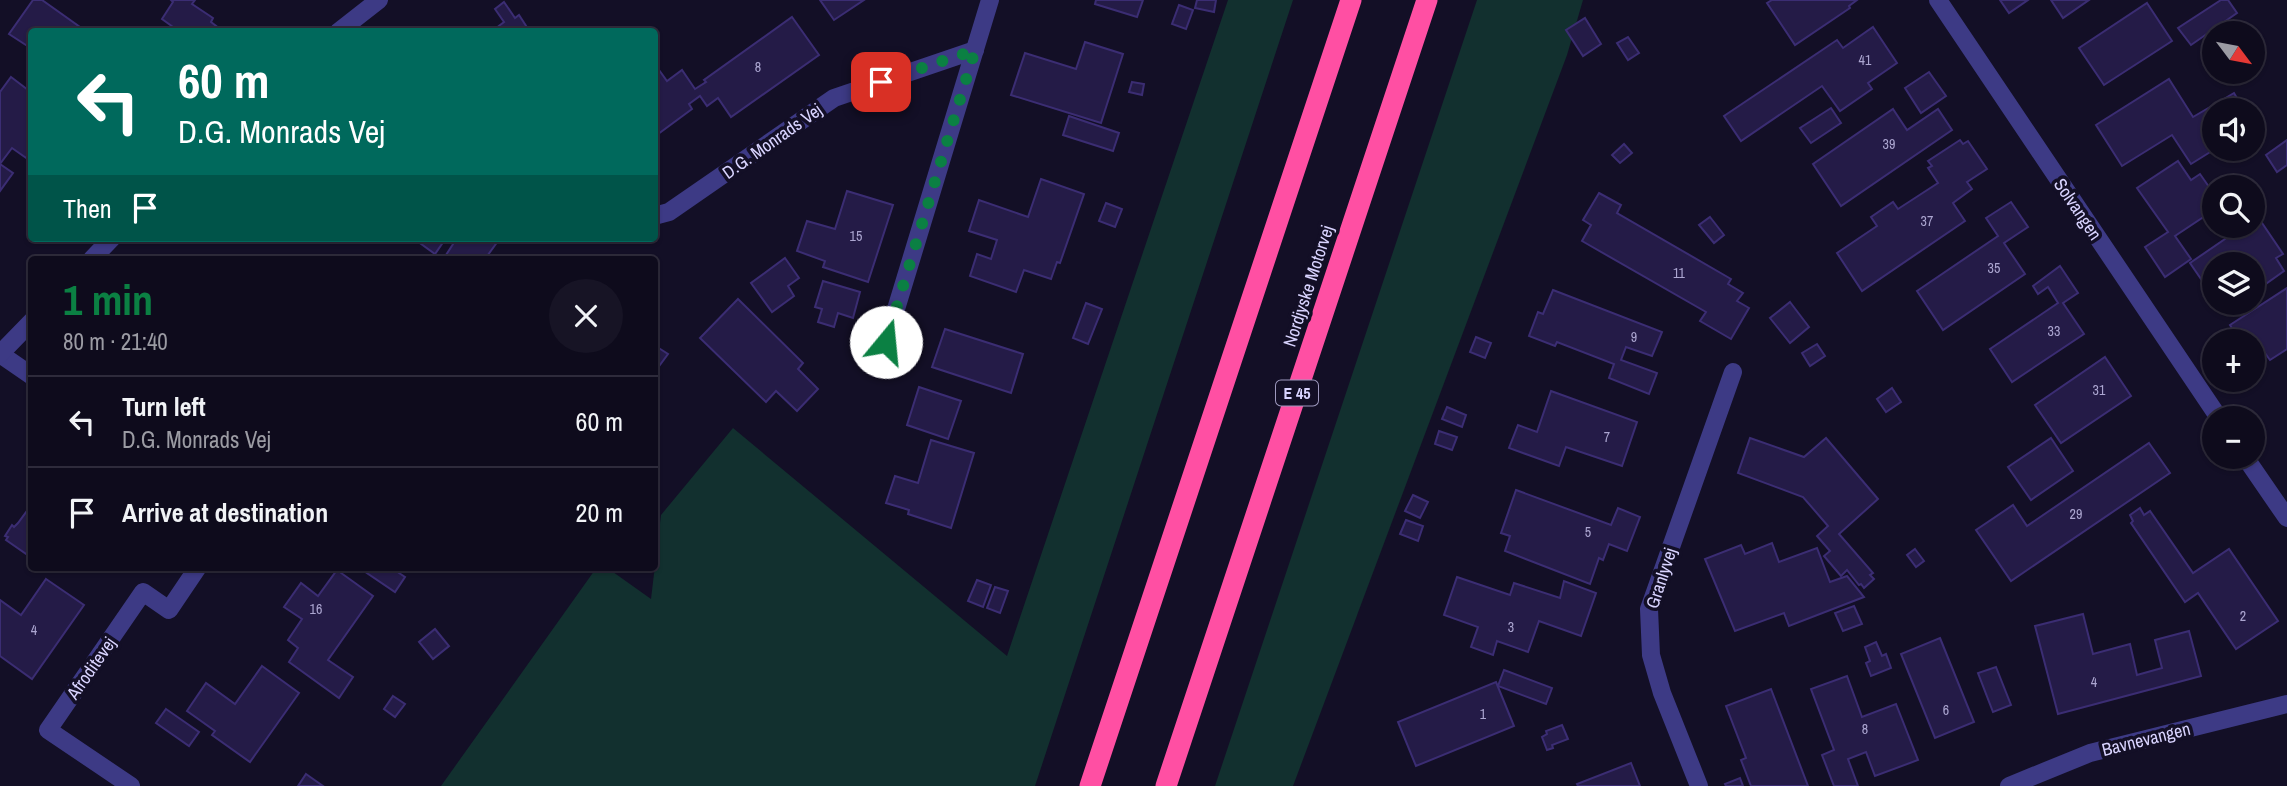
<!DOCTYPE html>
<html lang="en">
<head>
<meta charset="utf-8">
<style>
	body { margin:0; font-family:"Archivo Narrow",sans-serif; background:#171425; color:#f1f3f6; height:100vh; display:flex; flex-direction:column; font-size:26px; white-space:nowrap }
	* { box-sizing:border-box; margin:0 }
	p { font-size:23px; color:#9b9ba3 }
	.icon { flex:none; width:38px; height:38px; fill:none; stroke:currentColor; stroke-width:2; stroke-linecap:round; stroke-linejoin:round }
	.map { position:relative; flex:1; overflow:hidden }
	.sheet { position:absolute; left:28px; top:256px; width:630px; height:315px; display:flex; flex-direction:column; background:#0e0b1c; border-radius:7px; box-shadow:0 2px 5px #0004,0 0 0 2px #2e2b3b }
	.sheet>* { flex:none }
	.hud { position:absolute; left:28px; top:28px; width:630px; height:214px; border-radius:7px; box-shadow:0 2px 5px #0004,0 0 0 2px #2e2b3b; background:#00695c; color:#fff; overflow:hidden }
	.needle { width:46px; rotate:122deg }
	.fabs { position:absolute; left:2202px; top:21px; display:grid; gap:14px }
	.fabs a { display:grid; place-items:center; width:63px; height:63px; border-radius:50%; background:#0e0b1c; box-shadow:0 2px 5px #0004,0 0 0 2px #2e2b3b; font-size:35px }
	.pin { position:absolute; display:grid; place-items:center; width:60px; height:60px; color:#fff; margin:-30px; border-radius:14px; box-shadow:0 4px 10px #0006 }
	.me { position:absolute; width:77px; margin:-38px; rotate:17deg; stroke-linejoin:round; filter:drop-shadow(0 0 5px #0008) }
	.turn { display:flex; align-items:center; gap:24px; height:147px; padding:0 35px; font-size:32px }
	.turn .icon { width:91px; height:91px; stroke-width:2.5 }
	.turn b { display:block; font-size:49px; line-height:60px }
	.then { display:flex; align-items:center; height:66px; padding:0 35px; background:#0003; gap:14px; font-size:26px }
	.round { display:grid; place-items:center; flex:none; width:74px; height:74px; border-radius:37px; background:#171425 }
	.head { display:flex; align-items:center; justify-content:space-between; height:119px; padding:0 35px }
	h1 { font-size:42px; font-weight:700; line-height:52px; color:#0b8043 }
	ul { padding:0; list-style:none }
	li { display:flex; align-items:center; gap:21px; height:91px; padding:0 35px; border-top:2px solid #2e2b3b }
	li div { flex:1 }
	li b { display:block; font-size:26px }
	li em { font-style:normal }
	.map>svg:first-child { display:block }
</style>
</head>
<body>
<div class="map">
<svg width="2287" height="786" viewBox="0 0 2287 786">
	<rect width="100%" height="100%" fill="#130f26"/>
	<!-- green -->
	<g fill="#12302f">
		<path d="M1228 0H1293L1035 786H441L597 567H606L651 599 661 515 733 428 1007 656Z"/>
		<path d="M1477 0H1583L1567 55 1293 786H1215Z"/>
	</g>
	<!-- building -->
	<g fill="#241b47" stroke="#3b2d73" stroke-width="2">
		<path d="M33 0H42L87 32H32V49L9 34Z"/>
		<path d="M171 0H195L192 4 213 18 211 22 224 32H180L162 19 173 2Z"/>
		<path d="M820 0H864L834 20Z"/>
		<path d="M1096 0H1143L1137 17 1095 4Z"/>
		<path d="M1197 0H1216L1214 12 1195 8Z"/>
		<path d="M1772 0H1857L1849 6 1850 8 1795 45 1767 3Z"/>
		<path d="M2000 0H2028L2009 13Z"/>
		<path d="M2051 0H2089L2063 18Z"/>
		<path d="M2221 0H2228L2237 13 2191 45 2178 28Z"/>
		<path d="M504 2 515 18 519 15 530 32H491L504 22 495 9Z"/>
		<path d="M2147 3 2172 41 2104 85 2079 48Z"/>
		<path d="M1179 5 1193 10 1186 29 1172 24Z"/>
		<path d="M792 17 819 55 731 117 718 98 707 106 700 96 689 104 692 109 654 137V63L667 81 682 70 695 89 706 82 704 80Z"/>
		<path d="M1585 18 1601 44 1583 56 1566 30Z"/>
		<path d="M1873 27 1897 63 1868 83 1872 89 1840 111 1822 86 1741 141 1724 116 1837 40 1843 48Z"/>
		<path d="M1628 37 1639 53 1628 60 1617 43Z"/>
		<path d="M1085 42 1123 54 1101 123 1011 95 1025 53 1076 69Z"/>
		<path d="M1929 72 1946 96 1921 113 1905 88Z"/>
		<path d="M11 77 32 93V162L12 148 0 164 13 173 0 191V92Z"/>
		<path d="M2169 79 2193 117 2234 93 2244 110H2214L2215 149 2191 164 2172 135 2122 166 2096 125Z"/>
		<path d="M1132 82 1144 84 1142 95 1129 92Z"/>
		<path d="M1831 108 1841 123 1811 143 1800 128Z"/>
		<path d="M1893 109 1907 130 1938 109 1952 130 1841 206 1813 164Z"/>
		<path d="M1069 116 1119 133 1113 151 1063 135Z"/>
		<path d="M1960 140 1963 144 1968 141 1987 169 1967 182 1972 189 1953 203 1965 221 1862 291 1837 253 1877 226 1871 217 1893 202 1898 209 1938 183 1928 168 1932 166 1928 161Z"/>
		<path d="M2287 140V165L2277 172 2266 155Z"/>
		<path d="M1624 144 1632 153 1620 163 1612 155Z"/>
		<path d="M2178 161 2191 180 2200 174 2214 194V210L2175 236 2191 259 2165 277 2145 247 2168 232 2137 188Z"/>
		<path d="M1041 179 1084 194 1060 263 1057 262 1051 279 1024 270 1016 292 970 276 977 254 991 259 997 240 969 231 979 200 1028 217Z"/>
		<path d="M847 191 893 205 868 282 823 267 825 261 797 251 807 221 835 229Z"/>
		<path d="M1599 193 1621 205 1617 213 1731 279 1728 284 1743 293 1737 301 1749 308 1731 339 1700 321 1706 312 1582 241 1591 225 1583 220Z"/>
		<path d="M2011 202 2028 227 2004 243 2025 274 1943 330 1917 291 1998 236 1986 218Z"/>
		<path d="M1106 203 1122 209 1115 227 1099 221Z"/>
		<path d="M1710 217 1724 235 1714 243 1699 225Z"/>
		<path d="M2258 217 2283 254 2276 258 2284 271 2253 293 2252 264H2214V298L2190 263 2244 226H2252V221Z"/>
		<path d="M413 238H446L435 254Z"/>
		<path d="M457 238H496L498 241 485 259H452L446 255Z"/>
		<path d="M785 258 799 278 788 286 794 296 772 312 751 283Z"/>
		<path d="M2060 266 2078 293 2063 303 2084 334 2012 382 1990 349 2058 303 2048 287 2038 294 2033 286Z"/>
		<path d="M823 281 860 292 853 318 838 313 834 327 818 322 822 309 815 307Z"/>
		<path d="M2287 288V349L2270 360 2262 349 2252 355V341H2240L2230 325Z"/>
		<path d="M1553 290 1662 332 1652 356 1626 347 1621 360 1657 373 1649 394 1609 378 1614 364 1557 342 1555 346 1529 336 1538 312 1543 314Z"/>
		<path d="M738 299 803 363 798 369 818 389 797 411 776 391 766 402 700 338Z"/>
		<path d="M1790 302 1809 327 1790 343 1770 318Z"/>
		<path d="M1086 303 1102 309 1088 344 1073 338Z"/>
		<path d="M945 329 1023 354 1011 393 932 367Z"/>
		<path d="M1476 337 1491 343 1485 358 1470 352Z"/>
		<path d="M1817 344 1825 356 1810 366 1802 353Z"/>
		<path d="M654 345 668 354 654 373Z"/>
		<path d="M2105 357 2131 396 2061 443 2035 405Z"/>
		<path d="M919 387 961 401 948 439 907 425Z"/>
		<path d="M1892 388 1901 402 1886 412 1877 399Z"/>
		<path d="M1551 391 1637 422 1622 466 1566 447 1559 466 1509 448 1518 425 1537 432Z"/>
		<path d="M1447 407 1466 415 1462 427 1442 419Z"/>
		<path d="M1439 431 1457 437 1452 450 1435 444Z"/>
		<path d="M1750 438 1804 457 1826 438 1878 499 1839 534 1873 573 1870 575 1874 579 1864 588 1861 584 1859 585 1847 570 1841 576 1824 556 1830 551 1817 536 1828 526 1803 497 1738 473Z"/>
		<path d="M2051 438 2073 471 2031 500 2008 467Z"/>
		<path d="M931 440 974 453 951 528 908 514 909 510 886 503 895 476 918 483Z"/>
		<path d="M2149 443 2170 473 2011 581 1976 530 2013 505 2027 526Z"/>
		<path d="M1516 490 1611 525 1618 508 1640 517 1627 551 1609 544 1603 560 1599 558 1590 584 1505 551 1510 536 1501 533Z"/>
		<path d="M1413 495 1428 502 1420 518 1405 511Z"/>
		<path d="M32 504V558L6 540 8 537 5 536 12 525 14 527 18 523Z"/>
		<path d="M2140 508 2144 515 2150 511 2193 573 2229 549 2278 621 2236 649 2198 593 2185 602 2131 523 2133 521 2130 515Z"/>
		<path d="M1406 520 1423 526 1418 541 1400 534Z"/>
		<path d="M1772 543 1779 562 1817 548 1830 582 1847 576 1864 597 1789 626 1784 613 1735 631 1705 559 1741 545 1745 554Z"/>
		<path d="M1915 549 1924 561 1916 567 1907 555Z"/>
		<path d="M358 567H390L405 577 395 592Z"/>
		<path d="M337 570 373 596 328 660 353 677 339 698 289 662 298 648 288 640 302 619 284 607 301 583 318 596Z"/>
		<path d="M1457 577 1510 595 1514 583 1560 598 1564 581 1596 593 1581 636 1539 621 1528 652 1497 641 1493 655 1471 647 1478 627 1444 615Z"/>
		<path d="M46 579 84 605 32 679 0 656V600L21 615Z"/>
		<path d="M977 580 991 585 983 607 968 601Z"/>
		<path d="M995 587 1008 591 1000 613 987 608Z"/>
		<path d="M1854 606 1862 624 1843 631 1835 613Z"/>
		<path d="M2083 614 2093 654 2130 644 2137 675 2162 668 2155 640 2189 631 2201 676 2058 714 2035 626Z"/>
		<path d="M435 629 449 646 433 659 419 642Z"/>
		<path d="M1940 638 1974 722 1935 738 1901 654Z"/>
		<path d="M1876 642 1882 656 1886 654 1891 668 1871 676 1866 663 1870 661 1865 647Z"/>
		<path d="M262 666 299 693 250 762 212 735 215 731 187 711 206 683 235 704Z"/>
		<path d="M1996 667 2011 705 1993 712 1978 673Z"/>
		<path d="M1504 670 1552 688 1546 704 1498 686Z"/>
		<path d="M1847 676 1862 717 1896 704 1918 760 1875 776 1866 752 1848 759 1858 786H1834L1822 755 1834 750 1811 689Z"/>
		<path d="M1496 682 1514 726 1416 766 1398 722Z"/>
		<path d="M1771 689 1808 786H1751L1741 760 1746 758 1726 706Z"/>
		<path d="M393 696 405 704 395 717 384 709Z"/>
		<path d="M166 709 199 732 189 746 156 723Z"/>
		<path d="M1562 725 1568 739 1552 745 1553 748 1547 750 1542 737 1547 734 1546 731Z"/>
		<path d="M1631 763 1640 786H1578L1577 784Z"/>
		<path d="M306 774 323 786H298Z"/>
		<path d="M1740 778 1743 786H1726L1725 784Z"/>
	</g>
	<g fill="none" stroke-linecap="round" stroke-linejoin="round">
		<!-- minor -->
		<g stroke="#3d3a85" stroke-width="18">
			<path d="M1938 0 2219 418"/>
			<path d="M654 216 669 212 834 98 975 50"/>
			<path d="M886 342 990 0"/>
			<path d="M0 354 32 376"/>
			<path d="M2245 457 2287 518"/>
			<path d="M131 786 48 730 143 592 169 610 198 567"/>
			<path d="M1699 786 1662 693 1651 655 1649 609 1733 372"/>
			<path d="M2009 786 2090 753 2287 704"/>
		</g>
		<!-- tertiary -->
		<g stroke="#3d3a85" stroke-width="18">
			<path d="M338 32 379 0"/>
			<path d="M92 259 112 238"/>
			<path d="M0 354 32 321"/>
		</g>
		<!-- motorway -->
		<g stroke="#ff4fa3" stroke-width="21">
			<path d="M1090 786 1351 0"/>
			<path d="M1166 786 1427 0"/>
		</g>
	</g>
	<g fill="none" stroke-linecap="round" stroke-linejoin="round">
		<!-- route -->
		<path stroke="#0b8043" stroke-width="12" stroke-dasharray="0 21.6" d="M881 82 975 50 886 342"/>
	</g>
	<g text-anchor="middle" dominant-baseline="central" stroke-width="7" stroke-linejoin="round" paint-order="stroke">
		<!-- number labels -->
		<g font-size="14" fill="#aca6d1">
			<text x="1865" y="60">41</text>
			<text x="758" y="67">8</text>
			<text x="1889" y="144">39</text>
			<text x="1927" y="221">37</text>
			<text x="856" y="236">15</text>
			<text x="1994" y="268">35</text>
			<text x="1679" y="273">11</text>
			<text x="2054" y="331">33</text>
			<text x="1634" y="337">9</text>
			<text x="2099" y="390">31</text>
			<text x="1607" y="437">7</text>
			<text x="2076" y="514">29</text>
			<text x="1588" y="532">5</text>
			<text x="316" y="609">16</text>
			<text x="2243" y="616">2</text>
			<text x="1511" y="627">3</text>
			<text x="34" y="630">4</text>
			<text x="2094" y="682">4</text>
			<text x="1946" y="710">6</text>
			<text x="1483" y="714">1</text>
			<text x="1865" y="729">8</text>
		</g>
		<!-- shield labels -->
		<rect fill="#130f26" stroke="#9e99be" stroke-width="2" x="1276" y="380.5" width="42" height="25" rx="5"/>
		<g font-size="16" font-weight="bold" fill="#d9d4ff">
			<text x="1297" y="393">E 45</text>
		</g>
		<!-- street labels -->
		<g font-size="18" fill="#d9d4ff" stroke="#130f26">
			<text transform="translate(772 141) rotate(-35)">D.G. Monrads Vej</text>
			<text transform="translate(2078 209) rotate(56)">Solvangen</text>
			<text transform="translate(1308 286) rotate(-72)">Nordjyske Motorvej</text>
			<text transform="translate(1661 578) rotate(-72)">Granlyvej</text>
			<text transform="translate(91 668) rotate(-55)">Afroditevej</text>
			<text transform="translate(2146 739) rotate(-14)">Bavnevangen</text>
		</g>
	</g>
</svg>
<div class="fabs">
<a><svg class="needle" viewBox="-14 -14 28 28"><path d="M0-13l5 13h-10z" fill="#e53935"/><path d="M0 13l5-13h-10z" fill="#9b9ba3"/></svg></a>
<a><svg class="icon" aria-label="sound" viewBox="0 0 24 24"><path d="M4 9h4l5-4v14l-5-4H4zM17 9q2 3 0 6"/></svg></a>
<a><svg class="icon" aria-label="search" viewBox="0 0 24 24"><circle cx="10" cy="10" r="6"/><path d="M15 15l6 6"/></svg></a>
<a><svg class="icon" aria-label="layers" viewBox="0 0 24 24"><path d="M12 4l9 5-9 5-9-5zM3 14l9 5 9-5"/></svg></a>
<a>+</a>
<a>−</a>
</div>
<div class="pin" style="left:881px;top:82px;background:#d93025"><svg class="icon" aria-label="arrive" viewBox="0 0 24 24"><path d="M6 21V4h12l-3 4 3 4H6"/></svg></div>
<svg class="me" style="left:886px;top:342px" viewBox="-20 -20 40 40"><circle r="19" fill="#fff"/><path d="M0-13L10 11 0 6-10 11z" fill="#0b8043"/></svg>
<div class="hud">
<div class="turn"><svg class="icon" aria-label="left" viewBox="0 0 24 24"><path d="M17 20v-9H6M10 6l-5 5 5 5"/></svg><div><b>60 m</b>D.G. Monrads Vej</div></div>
<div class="then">Then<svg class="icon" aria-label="arrive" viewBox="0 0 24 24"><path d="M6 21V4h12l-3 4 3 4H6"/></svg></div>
</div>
<section class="sheet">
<div class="head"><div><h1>1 min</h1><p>80 m · 21:40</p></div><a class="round"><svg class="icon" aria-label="close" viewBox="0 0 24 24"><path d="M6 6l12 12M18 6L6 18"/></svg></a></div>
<ul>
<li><svg class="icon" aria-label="left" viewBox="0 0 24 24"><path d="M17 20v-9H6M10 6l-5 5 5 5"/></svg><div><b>Turn left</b><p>D.G. Monrads Vej</p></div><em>60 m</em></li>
<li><svg class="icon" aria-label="arrive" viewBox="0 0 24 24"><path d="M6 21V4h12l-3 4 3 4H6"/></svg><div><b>Arrive at destination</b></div><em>20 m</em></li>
</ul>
</section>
</div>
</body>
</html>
